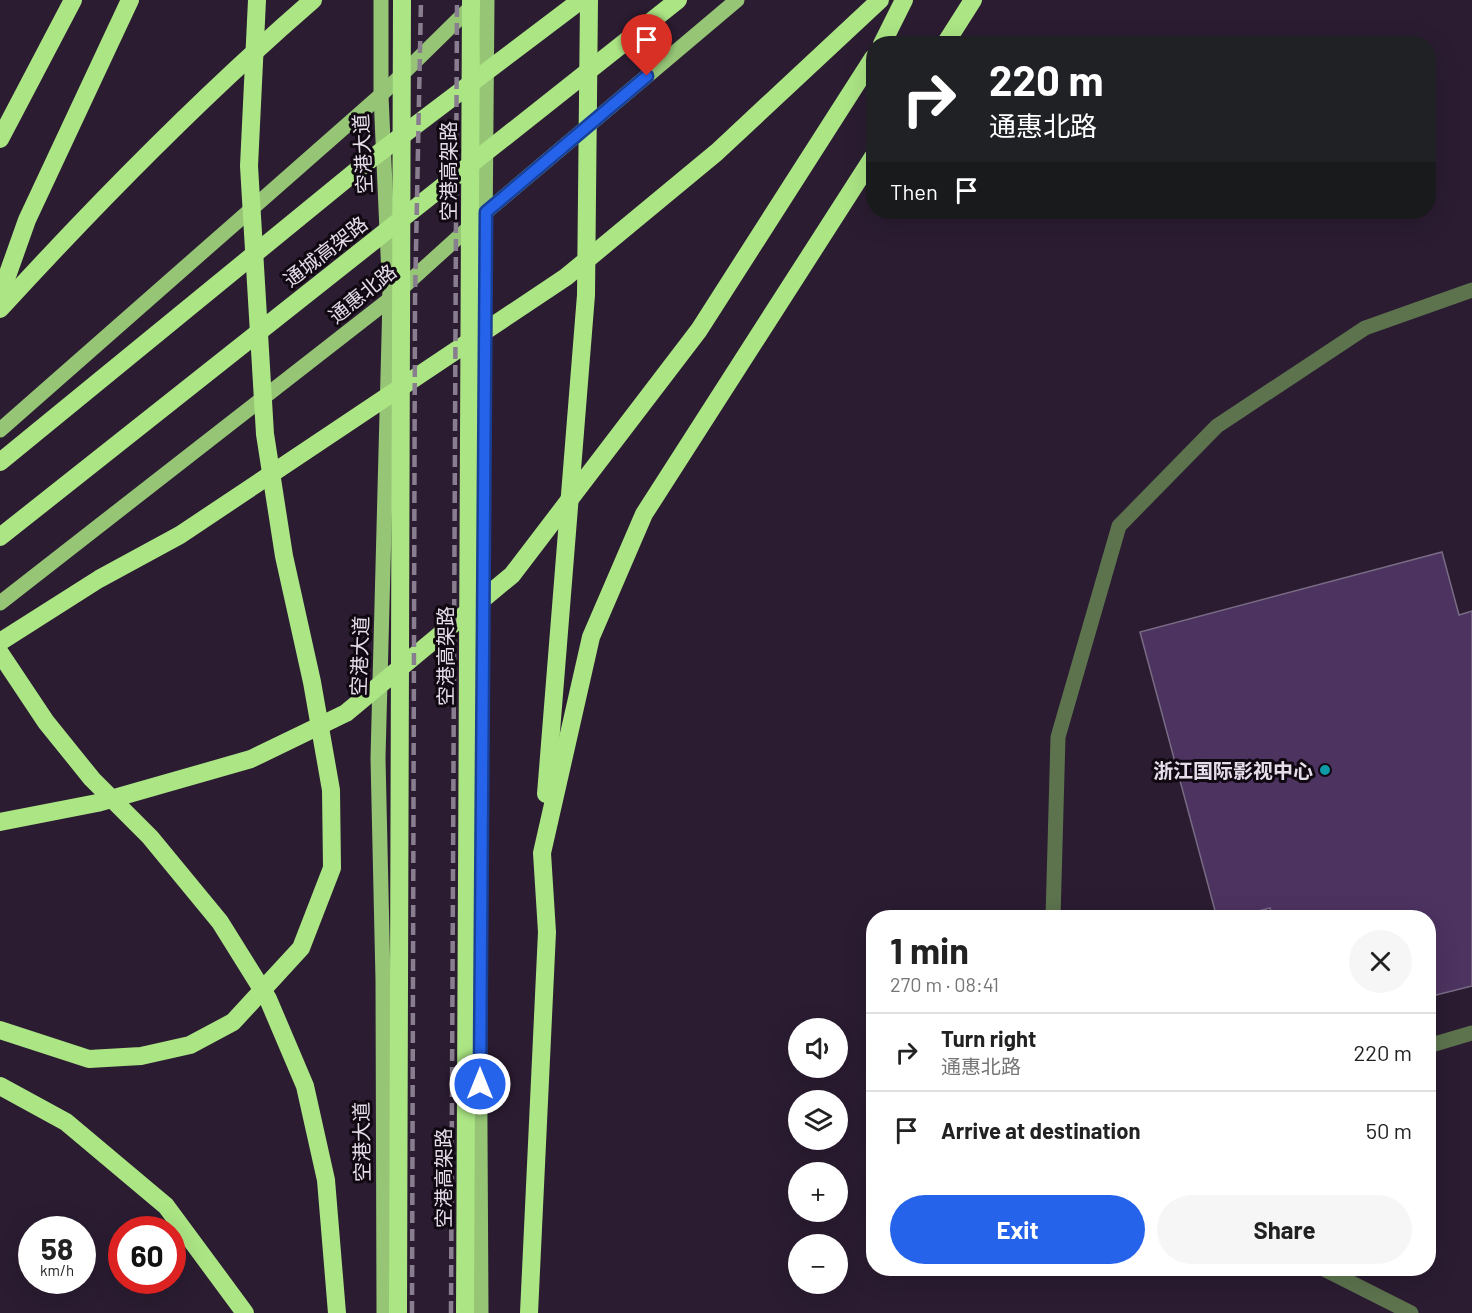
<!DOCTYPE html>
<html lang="en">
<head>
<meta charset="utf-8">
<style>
	body { margin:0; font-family:Barlow,"Noto Sans SC",sans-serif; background:#f6f6f6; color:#222; height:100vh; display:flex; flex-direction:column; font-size:22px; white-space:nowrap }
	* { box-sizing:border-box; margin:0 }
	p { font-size:20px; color:#767676 }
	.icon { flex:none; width:33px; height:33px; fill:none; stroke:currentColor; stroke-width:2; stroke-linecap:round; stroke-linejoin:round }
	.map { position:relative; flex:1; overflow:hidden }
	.drawer { position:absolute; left:866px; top:910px; width:570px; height:366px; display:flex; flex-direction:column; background:#fff; border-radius:24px; box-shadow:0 6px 24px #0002 }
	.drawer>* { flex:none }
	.banner { position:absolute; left:866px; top:36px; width:570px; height:183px; border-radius:24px; box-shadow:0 6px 24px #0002; background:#202124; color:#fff; overflow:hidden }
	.tools { position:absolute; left:788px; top:1018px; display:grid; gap:12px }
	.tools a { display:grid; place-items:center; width:60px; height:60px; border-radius:50%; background:#fff; box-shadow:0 6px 24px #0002; font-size:30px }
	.speed { position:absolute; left:18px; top:1216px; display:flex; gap:12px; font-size:30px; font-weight:700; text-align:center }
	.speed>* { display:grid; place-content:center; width:78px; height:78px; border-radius:50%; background:#fff; box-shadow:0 6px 24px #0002; line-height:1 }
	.speed small { font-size:15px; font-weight:400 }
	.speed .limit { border:9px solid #d22; background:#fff; color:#111 }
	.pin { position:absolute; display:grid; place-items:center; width:51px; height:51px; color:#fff; margin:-62px -26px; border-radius:50% 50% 50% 0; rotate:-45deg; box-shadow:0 0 6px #0007 }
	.pin .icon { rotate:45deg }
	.me { position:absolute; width:66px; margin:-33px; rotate:0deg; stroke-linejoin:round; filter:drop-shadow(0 0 4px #0008) }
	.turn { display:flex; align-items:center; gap:21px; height:126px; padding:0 24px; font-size:27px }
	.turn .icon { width:78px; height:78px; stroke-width:2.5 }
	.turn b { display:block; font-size:42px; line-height:51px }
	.then { display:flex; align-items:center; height:57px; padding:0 24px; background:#0003; gap:12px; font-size:22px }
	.round { display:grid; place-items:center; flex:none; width:63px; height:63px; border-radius:32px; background:#f6f6f6 }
	.overview { display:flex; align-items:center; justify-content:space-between; height:102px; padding:0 24px }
	h1 { font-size:36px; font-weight:700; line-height:45px }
	.cta { display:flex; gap:12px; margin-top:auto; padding:12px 24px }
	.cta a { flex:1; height:69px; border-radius:36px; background:#2563eb; color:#fff; font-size:24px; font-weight:700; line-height:69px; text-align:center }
	.cta a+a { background:#f6f6f6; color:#222 }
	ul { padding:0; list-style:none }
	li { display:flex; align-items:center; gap:18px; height:78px; padding:0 24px; border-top:2px solid #e0e0e0 }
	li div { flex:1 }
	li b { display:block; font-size:22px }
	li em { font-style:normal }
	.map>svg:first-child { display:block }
</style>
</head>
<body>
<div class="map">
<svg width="1472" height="1313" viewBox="0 0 1472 1313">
	<rect width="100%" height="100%" fill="#2b1c31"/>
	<!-- building -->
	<path fill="#4d3360" stroke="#786b84" stroke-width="1.5" d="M1442 552 1459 615 1472 611V986L1428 997V918H1273L1270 908 1233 918H1217L1140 632Z"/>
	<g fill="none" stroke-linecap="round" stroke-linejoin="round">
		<!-- minor -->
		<g stroke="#5c734e" stroke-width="15">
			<path d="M1053 918 1058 737 1119 526 1217 426 1365 328 1472 290"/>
			<path d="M1428 1046 1472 1033"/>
			<path d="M1324 1269 1411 1313"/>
		</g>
		<!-- major -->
		<g stroke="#95c575" stroke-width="15">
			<path d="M381 0V95L390 299 378 758 383 980 384 1313"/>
			<path d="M0 430 381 95 476 2"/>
			<path d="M0 603 390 299 486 212 737 0"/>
			<path d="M481 1313 479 946 487 0"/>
		</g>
		<!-- highway -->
		<g stroke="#abe584" stroke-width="18">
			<path d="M882 44 904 0"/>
			<path d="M945 44 973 0"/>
			<path d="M0 139 73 0"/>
			<path d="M0 296 27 220 130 0"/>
			<path d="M0 309C99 201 202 96 313 0"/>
			<path d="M0 462 367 162 581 0"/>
			<path d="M0 537 678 0"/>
			<path d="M0 642 99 579 180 535 566 277 717 152 880 0"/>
			<path d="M0 653 46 722 92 779 150 837 220 922 268 999 305 1086 326 1180 337 1313"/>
			<path d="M546 794 586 295 589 0"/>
			<path d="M0 822 97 803 251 759 346 713 512 575 699 330 873 58"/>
			<path d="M0 1030 89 1059 141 1056 190 1045 233 1022 301 948 332 868 331 790 312 682 284 556 265 434 249 166 257 0"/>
			<path d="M0 1086 66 1122 166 1206 245 1313"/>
			<path d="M398 1313 402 0"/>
			<path d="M465 1313 471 0"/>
			<path d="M529 1313 547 932 542 853 591 637 644 514 873 157"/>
		</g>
		<!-- rail -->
		<g stroke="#897e8f" stroke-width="4.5" stroke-dasharray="12 6" stroke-linecap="butt">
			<path d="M412 1313 415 299 421 0"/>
			<path d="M451 1313 457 0"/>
		</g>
	</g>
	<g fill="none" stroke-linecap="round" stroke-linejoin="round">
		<defs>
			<path id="route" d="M480 1084 486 212 647 76"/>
		</defs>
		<!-- route casing -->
		<use href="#route" stroke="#184099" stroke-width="15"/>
		<!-- route -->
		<use href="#route" stroke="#2563eb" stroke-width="10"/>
	</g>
	<!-- markers -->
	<circle fill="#0f9aa8" stroke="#100912" stroke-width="2" cx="1325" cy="770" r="6"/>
	<g text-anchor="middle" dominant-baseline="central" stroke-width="6" stroke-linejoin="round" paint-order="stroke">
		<!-- street labels -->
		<g font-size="20" fill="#e6ddeb" stroke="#100912">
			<text transform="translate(362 154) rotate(-93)">空港大道</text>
			<text transform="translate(448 171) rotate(-90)">空港高架路</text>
			<text transform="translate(325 251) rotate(-38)">通城高架路</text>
			<text transform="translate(362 293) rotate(-39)">通惠北路</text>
			<text transform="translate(359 656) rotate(-88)">空港大道</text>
			<text transform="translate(445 656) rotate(-90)">空港高架路</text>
			<text transform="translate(361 1142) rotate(-91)">空港大道</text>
			<text transform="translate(443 1178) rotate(-90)">空港高架路</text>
		</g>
		<!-- poi labels -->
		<g font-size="20" font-weight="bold" fill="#e6ddeb" stroke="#100912" text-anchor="end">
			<text x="1313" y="770">浙江国际影视中心</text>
		</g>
	</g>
</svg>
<div class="tools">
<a><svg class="icon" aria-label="sound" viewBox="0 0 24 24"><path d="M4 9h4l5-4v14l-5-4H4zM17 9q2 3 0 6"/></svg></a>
<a><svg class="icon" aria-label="layers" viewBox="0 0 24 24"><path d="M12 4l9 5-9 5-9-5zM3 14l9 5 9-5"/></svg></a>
<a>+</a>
<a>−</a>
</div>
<div class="speed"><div>58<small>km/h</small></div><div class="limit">60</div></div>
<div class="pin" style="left:647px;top:76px;background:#d93025"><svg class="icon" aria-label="arrive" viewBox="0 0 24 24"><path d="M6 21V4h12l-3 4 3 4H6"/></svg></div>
<svg class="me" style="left:480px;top:1084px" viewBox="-20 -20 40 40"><circle r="17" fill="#2563eb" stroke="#fff" stroke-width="3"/><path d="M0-11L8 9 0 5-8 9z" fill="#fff"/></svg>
<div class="banner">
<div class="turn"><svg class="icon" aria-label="right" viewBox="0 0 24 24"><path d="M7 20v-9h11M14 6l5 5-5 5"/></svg><div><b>220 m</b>通惠北路</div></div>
<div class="then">Then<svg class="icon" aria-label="arrive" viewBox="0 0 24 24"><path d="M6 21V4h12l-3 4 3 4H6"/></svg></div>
</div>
<section class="drawer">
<div class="overview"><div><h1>1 min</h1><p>270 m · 08:41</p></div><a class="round"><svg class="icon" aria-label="close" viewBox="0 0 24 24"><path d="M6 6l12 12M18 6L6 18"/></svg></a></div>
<ul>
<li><svg class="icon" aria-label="right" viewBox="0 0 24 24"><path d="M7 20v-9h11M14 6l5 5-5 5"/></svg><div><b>Turn right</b><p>通惠北路</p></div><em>220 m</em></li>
<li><svg class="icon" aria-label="arrive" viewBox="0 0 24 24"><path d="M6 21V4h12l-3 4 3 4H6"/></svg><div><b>Arrive at destination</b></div><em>50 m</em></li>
</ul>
<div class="cta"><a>Exit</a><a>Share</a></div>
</section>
</div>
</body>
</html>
